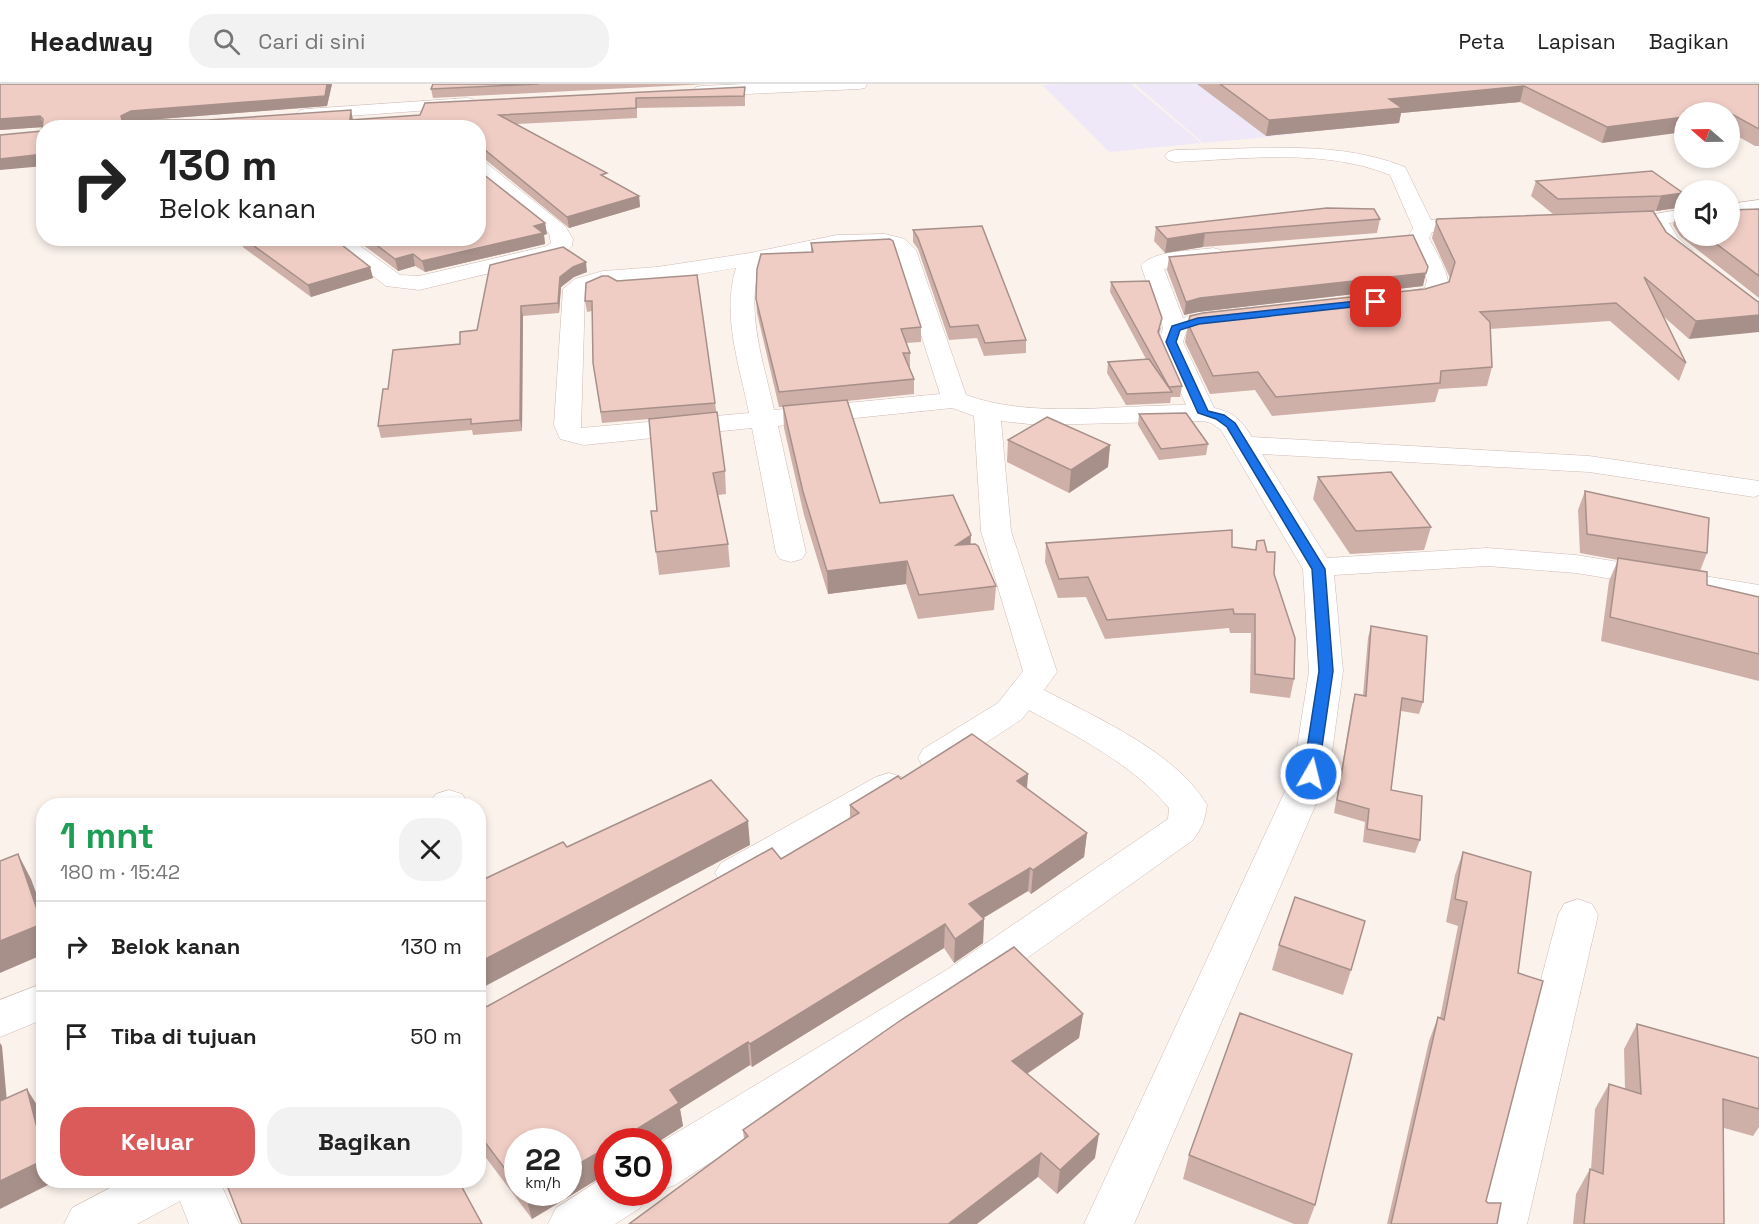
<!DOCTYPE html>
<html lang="id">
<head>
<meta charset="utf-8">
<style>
	body { margin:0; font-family:"Space Grotesk",sans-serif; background:#f2f2f2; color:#222; height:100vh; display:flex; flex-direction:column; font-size:22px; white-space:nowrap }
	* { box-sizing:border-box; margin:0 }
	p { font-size:20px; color:#767676 }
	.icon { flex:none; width:33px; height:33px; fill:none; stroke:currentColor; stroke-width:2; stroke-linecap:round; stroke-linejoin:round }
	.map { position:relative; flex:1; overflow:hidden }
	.details { position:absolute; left:36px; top:714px; width:450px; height:390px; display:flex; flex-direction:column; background:#fff; border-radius:24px; box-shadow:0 3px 9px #0003 }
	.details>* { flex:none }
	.hud { position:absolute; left:36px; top:36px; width:450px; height:126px; border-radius:24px; box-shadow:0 3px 9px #0003; background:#fff; color:#222; overflow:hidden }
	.needle { width:39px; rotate:290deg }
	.buttons { position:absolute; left:1674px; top:18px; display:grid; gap:12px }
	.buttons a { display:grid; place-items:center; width:66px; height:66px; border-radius:50%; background:#fff; box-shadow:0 3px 9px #0003; font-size:30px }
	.speed { position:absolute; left:504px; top:1044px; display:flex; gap:12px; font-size:30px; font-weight:700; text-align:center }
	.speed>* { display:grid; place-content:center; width:78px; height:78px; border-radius:50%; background:#fff; box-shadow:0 3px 9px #0003; line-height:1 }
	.speed small { font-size:15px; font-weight:400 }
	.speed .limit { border:9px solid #d22; background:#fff; color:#111 }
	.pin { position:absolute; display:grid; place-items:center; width:51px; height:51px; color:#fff; margin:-26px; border-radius:12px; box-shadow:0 3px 9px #0006 }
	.me { position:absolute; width:66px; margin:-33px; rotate:8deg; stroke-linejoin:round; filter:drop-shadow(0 0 4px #0008) }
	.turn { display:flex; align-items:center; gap:21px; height:126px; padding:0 24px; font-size:27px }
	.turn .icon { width:78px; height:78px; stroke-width:2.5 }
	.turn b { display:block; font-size:42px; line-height:51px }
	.round { display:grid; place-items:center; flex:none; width:63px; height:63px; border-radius:24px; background:#f2f2f2 }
	.head { display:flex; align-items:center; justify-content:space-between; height:102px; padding:0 24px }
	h1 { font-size:36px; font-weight:700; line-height:45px; color:#1e9e55 }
	.cta { display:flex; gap:12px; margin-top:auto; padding:12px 24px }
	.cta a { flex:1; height:69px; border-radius:24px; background:#db5b5b; color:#fff; font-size:24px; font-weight:700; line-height:69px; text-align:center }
	.cta a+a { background:#f2f2f2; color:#222 }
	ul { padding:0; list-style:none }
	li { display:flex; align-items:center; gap:18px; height:90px; padding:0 24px; border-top:2px solid #e0e0e0 }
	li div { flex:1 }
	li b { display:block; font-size:22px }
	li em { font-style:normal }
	header { display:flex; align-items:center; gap:36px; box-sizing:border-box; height:84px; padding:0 30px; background:#fff; border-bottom:2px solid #e0e0e0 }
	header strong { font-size:28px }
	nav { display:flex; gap:33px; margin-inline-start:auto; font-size:21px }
	.search { width:420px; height:54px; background:#f2f2f2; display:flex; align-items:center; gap:15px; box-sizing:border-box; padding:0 21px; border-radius:24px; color:#767676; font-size:22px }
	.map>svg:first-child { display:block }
</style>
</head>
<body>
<header>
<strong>Headway</strong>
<div class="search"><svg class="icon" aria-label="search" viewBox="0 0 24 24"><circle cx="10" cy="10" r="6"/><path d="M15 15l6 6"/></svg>Cari di sini</div>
<nav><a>Peta</a><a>Lapisan</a><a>Bagikan</a></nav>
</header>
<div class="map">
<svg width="1759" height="1140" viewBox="0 0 1759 1140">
	<rect width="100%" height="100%" fill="#fbf2ec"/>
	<!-- education -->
	<g fill="#efe8f8">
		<path d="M1060 0H1131L1201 59 1109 68 1042 1Z"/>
		<path d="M1135 0H1231L1297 50 1203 59Z"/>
	</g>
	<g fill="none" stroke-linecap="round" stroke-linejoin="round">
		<defs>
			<g id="minor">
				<path d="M744 0H867L865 4 859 5 702 12 696 11 693 7 696 3 702 2Z"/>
				<path d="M467 14 473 15 476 19 473 23 306 35 300 34 297 30 300 26 306 25Z"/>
				<path d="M1258 64C1308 63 1357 64 1405 83L1431 136 1481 133 1488 135 1491 139 1488 143 1481 145 1432 148 1429 154C1435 166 1459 204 1443 213 1439 215 1433 216 1429 218 1417 221 1404 223 1392 220L1388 215 1392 210 1425 204 1427 196 1407 154 1413 144 1390 91C1324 64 1245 75 1175 78L1168 76 1165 72 1168 68 1175 66Z"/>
				<path d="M478 76 485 78 565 142 573 155 572 162 562 172 419 206 386 202 324 154H349L400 191 419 192 547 162 551 159 549 149 478 92Z"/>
				<path d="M1759 116V128L1730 132V120Z"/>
				<path d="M1684 125V137L1669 139 1678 154 1693 167 1690 172C1666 177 1656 152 1646 135L1649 131Z"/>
				<path d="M885 150 905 155 916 166 966 311C1032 335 1116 321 1186 321L1159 258 1163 244 1141 182C1152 166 1194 167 1213 164L1221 166 1224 171 1221 176 1164 185 1183 234C1200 229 1223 225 1240 229L1244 234 1240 239C1222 244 1204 243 1186 248L1183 258 1214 324C1234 328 1241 336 1252 353L1589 372 1759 397V411L1754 413 1589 388 1262 370 1327 474 1487 464 1576 471 1759 501V519L1576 489 1487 482 1334 491 1343 587 1329 690 1134 1140H1084L1293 690 1309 587 1303 485 1221 346 1211 339 1203 337 1038 341 1001 337 1011 447 1057 588 1044 606C1097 634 1176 668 1207 721 1205 736 1202 744 1193 756L978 909 675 1101 658 1107V1060L948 885 1168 735 1169 724C1132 680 1078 653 1029 626L1022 635 949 683 936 686 923 683 918 674 923 665 998 619 1023 587 981 447 974 332 952 324 778 342 806 469 802 475 791 478 780 475 776 469 752 344 584 361 560 355 554 341 563 205 575 195 603 187 657 183 750 169 837 151ZM883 162 895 169 940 310 774 326C764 279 745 228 760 180L837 163ZM736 184C721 230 740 283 749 329L581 344 585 208 603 200 657 197Z"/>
				<path d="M889 689 902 693 907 702 902 711 749 799 735 804 721 799 715 789 721 779 876 693Z"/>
				<path d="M449 706 462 710 468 719 466 722H427L436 710Z"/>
				<path d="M1578 815 1592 820 1598 831 1527 1140H1477L1558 831 1564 820Z"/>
				<path d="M44 899V935L0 953V916Z"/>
				<path d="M606 1092 608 1108H647L640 1124 615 1140H548L556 1124Z"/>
				<path d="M125 1096H219L239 1140H189L180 1117 137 1140H64L72 1124Z"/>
			</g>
		</defs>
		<!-- minor casing -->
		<use href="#minor" stroke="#cfbab4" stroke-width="1"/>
		<!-- minor -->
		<use href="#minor" fill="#fff" fill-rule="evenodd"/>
	</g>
	<!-- wall -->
	<g fill="#ceb0a9" fill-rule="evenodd">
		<path d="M0 0H332L327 22 145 36H353L420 31 745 3V22L637 24V34L517 40 607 94 639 112 640 123 569 144 486 76 478 75V44H44V82L42 43 0 46Z"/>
		<path d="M433 0H706L433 14 431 5Z"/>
		<path d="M1197 0H1759V62H1755L1730 48V28H1684L1602 59 1520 18 1401 29 1399 39 1266 52Z"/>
		<path d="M1536 97 1683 109 1677 124 1656 127 1553 130 1531 112Z"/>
		<path d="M1684 124V152H1730L1759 125V214L1680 152 1673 141 1678 125Z"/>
		<path d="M1380 135 1377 149 1203 163 1165 169 1154 157 1156 143Z"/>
		<path d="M1436 138 1666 148 1757 217 1689 255 1663 232 1686 279 1679 297 1610 237 1490 245 1492 283 1487 302 1439 305 1435 318 1272 332 1255 306 1210 310 1185 258 1188 240 1425 205 1449 198 1450 194 1432 154Z"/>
		<path d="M545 139 547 150 544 151 545 160 425 188 415 182 398 187 354 154H478Z"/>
		<path d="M913 146 1026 256V269L984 272 977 254 949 256 918 165 913 158Z"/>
		<path d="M234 154H333L370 183 373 194 311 213 244 164Z"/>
		<path d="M811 159 921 243V258L906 259 910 269V283H909L914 295V310L847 317 880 419 971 460 996 502 994 526 918 535 906 500 828 510 804 431 784 344 783 323H779L757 229 756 215 811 168Z"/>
		<path d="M1169 173 1423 202 1198 228 1184 231 1167 186Z"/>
		<path d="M490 181 587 188 574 193 561 203 559 229 523 232 522 347 473 351 472 346 381 354 378 342 388 305 460 260 477 246Z"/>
		<path d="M1111 198 1161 244 1159 250 1182 302 1180 313H1171L1170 319 1126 321 1107 289 1108 278 1146 275 1110 208Z"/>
		<path d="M586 199 715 319 725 387 726 410 718 411 728 460 730 483 659 491 651 427H657L649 335 602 339 593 279 592 227 587 228 585 217Z"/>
		<path d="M1139 330 1208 360 1206 371 1159 376 1138 341Z"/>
		<path d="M1008 356 1110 361 1108 383 1069 409 1007 378Z"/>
		<path d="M1318 393 1431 443 1424 466 1350 470 1313 415Z"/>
		<path d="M1585 407 1707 469 1700 487 1707 501 1759 513V597L1601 557 1609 497 1618 476 1580 469 1578 426Z"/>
		<path d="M1257 457 1274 490 1294 595 1290 614 1250 609 1251 549H1230L1229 544 1105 555 1086 513 1058 514 1045 478 1046 459 1232 463 1255 466Z"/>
		<path d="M1371 542 1423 618 1419 630 1401 627 1391 706 1420 756 1415 769 1363 758 1365 738 1334 729 1352 622 1355 610 1363 611 1368 554Z"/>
		<path d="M972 650 1028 690 1027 705 1087 749 1084 773 1031 810 1028 807 983 834 984 835 983 859 954 879 944 864 752 983 750 981 680 1025 683 1042 658 1058H608V1089L532 1135 478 1063V925L488 922 772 764 781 775 850 734V721L898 692 901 695ZM518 1058H568V1108H518Z"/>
		<path d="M1463 768 1531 788 1486 1117 1497 1140H1387L1429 957 1438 933 1440 934 1458 842 1446 838 1455 791Z"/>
		<path d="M1279 861 1351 886 1343 911 1272 886Z"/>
		<path d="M1083 930 1079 954 1027 990 1095 1074 1057 1110 1038 1093 744 1055 743 1046Z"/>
		<path d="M1637 940 1759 974V1043L1753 1052 1724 1044V1140H1573L1576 1110 1590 1085 1591 1086 1595 1025 1609 1000 1625 1005 1624 965Z"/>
		<path d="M1189 1071 1315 1121 1308 1140H1294L1183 1095Z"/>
	</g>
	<!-- shaded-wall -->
	<g fill="#a7908a">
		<path d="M327 0H332L327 22 134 37 124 42 121 32 131 27Z"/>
		<path d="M1524 2 1520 18 1401 29 1399 39 1266 52 1269 36 1389 15Z"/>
		<path d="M351 26 353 36H350Z"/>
		<path d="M40 32 44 43 0 46V35Z"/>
		<path d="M1684 33V48L1602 59 1607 43Z"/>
		<path d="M44 70V82L0 86V75Z"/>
		<path d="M1683 109 1677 124 1656 127 1661 112Z"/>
		<path d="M639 112 640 123 569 144 567 133Z"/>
		<path d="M545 139 547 150 544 151 545 160 425 188 422 177Z"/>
		<path d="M1205 149 1203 163 1165 169 1167 155Z"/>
		<path d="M413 170 415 182 398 187 395 175Z"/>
		<path d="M586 178 587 188 574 193 561 203 559 229 558 219 560 193 573 183Z"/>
		<path d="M370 183 373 194 311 213 308 201Z"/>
		<path d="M1426 189 1423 202 1198 228 1184 231 1186 218 1200 214Z"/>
		<path d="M521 222 523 232 522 347 520 336Z"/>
		<path d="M1759 231V248L1689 255 1696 237Z"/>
		<path d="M1110 361 1108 383 1069 409 1071 386Z"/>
		<path d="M971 451 970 474 956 461Z"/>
		<path d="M907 477 906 500 828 510 827 487Z"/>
		<path d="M1028 690 1026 713 1017 697Z"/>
		<path d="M748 737 750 761 478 906V879Z"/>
		<path d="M1087 749 1084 773 1031 810 1033 786Z"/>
		<path d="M18 770 31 795 44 830V870L0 889V857Z"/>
		<path d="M1030 784 1028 807 967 844 969 820Z"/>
		<path d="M984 835 983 859 954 879 955 855Z"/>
		<path d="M945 840 944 864 752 983 750 960Z"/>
		<path d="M1083 930 1079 954 1010 1001 1012 977Z"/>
		<path d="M748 958 750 981 680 1025 683 1042 658 1058H616L670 1006Z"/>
		<path d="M0 959 2 962 9 1041 0 1028Z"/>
		<path d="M27 1005 40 1026 44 1039V1071Z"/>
		<path d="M1099 1050 1095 1074 1057 1110 1060 1086Z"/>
		<path d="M608 1063V1089L532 1135 526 1113 532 1108H568V1086Z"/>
		<path d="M1041 1069 1038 1093 977 1140H948Z"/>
		<path d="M44 1076V1096H58L0 1125V1097Z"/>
	</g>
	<!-- building -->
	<g fill="#efcdc5" stroke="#a7908a" stroke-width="1.5">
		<path d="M0 0H327L325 12 131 27 121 32 122 36H208L351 26 350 36 420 31 425 19 745 3 744 12 636 14V24L499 31 607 89 601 91 639 112 567 133 485 66 478 64V44H44V70L0 75V51L42 47 43 35 40 32 0 35Z"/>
		<path d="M433 0H539L431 5Z"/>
		<path d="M1220 0H1759V45L1728 28H1684V33L1607 43 1524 2 1389 15 1402 24 1269 36Z"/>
		<path d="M478 86 545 139 534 142 543 149 422 177 413 170 395 175 367 154H478Z"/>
		<path d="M1652 87 1683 109 1661 112 1558 115 1536 97Z"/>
		<path d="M1327 124 1374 125 1380 135 1205 149 1167 155 1156 143Z"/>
		<path d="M1684 124V134L1678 125Z"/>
		<path d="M1759 125V192L1706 152H1730V126Z"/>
		<path d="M1653 127 1666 148 1757 217 1759 218V231L1696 237 1644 193 1686 279 1616 219 1480 228 1490 238 1492 283 1441 287 1440 299 1276 313 1258 288 1213 292 1188 240 1190 232 1203 229 1425 205 1449 198 1455 178 1436 138 1437 135Z"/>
		<path d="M982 142 1026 256 985 259 978 241 950 243 918 154 913 146Z"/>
		<path d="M1413 151 1428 183 1426 189 1200 214 1186 218 1169 173Z"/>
		<path d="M243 154H333L370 183 308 201Z"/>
		<path d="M890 155 893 157 921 243 901 245 910 269H903L914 295 779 308 756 215 757 185 761 170 813 168 811 159Z"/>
		<path d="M563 163 586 178 573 183 560 193 558 219 521 222 520 336 471 340V335L378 342 383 305H388L393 266 460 260V248L477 246 490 181Z"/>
		<path d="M697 191 715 319 601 328 593 279 592 217H585L586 199 602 192H608L617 197Z"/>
		<path d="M1149 197 1162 234 1158 248 1182 302 1169 303 1111 198Z"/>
		<path d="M1149 275 1172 308 1127 310 1108 278Z"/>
		<path d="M847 316 880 419 953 411 971 451 956 461 975 460 978 462 996 502 919 511 907 477 827 487 803 408 783 322Z"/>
		<path d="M717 328 725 387 713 389 728 460 656 468 651 427H657L649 335Z"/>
		<path d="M1186 329 1208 360 1161 365 1139 330Z"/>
		<path d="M1047 333 1110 361 1071 386 1008 356Z"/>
		<path d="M1391 388 1431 443 1356 447 1318 393Z"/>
		<path d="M1585 407 1709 434 1707 469 1587 450Z"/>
		<path d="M1232 446V463L1256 466 1257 457 1264 456 1267 468H1275L1274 490 1295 554 1294 595 1255 590V530H1234L1233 525 1107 536 1088 493 1059 495 1046 459Z"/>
		<path d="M1618 474 1707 488V501L1759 513V570L1610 533Z"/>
		<path d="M1371 542 1427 552 1423 618 1402 614 1391 706 1422 712 1420 756 1367 745 1369 725 1337 716 1355 610 1366 612Z"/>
		<path d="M972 650 1028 690 1017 697 1087 749 1033 786 1030 784 969 820 984 835 955 855 945 840 750 960 748 958 670 1006 679 1019 616 1058H608V1063L568 1086V1058H518V1102L478 1049V925L488 922 772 764 781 775 859 729 850 721 898 692 901 695Z"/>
		<path d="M711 696 748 737 478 879V798L563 758 567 763Z"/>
		<path d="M1463 768 1531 788 1518 889 1543 897 1486 1117 1488 1119H1501L1497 1140H1391L1438 933 1444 936 1467 818 1455 815Z"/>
		<path d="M18 770 42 840 0 857V777Z"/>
		<path d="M1295 813 1365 837 1351 886 1279 861Z"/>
		<path d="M1014 863 1083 930 1012 977 1099 1050 1060 1086 1041 1069 948 1140H629L748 1052 743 1046 901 936Z"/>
		<path d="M1240 929 1352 970 1315 1121 1189 1071Z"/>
		<path d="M1637 940 1759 974V1025L1723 1015 1724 1140H1584L1590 1085 1603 1090 1609 1000 1641 1010Z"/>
		<path d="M27 1005 44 1071V1076L0 1097V1017Z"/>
		<path d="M225 1096H458L482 1140H242Z"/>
		<path d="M523 1108H532L526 1113Z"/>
	</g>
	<!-- route -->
	<path fill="#1a73e8" stroke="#114b97" stroke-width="1.5" d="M1376 215 1379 216V220L1199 240 1180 246 1176 258 1208 327 1224 331 1235 339 1325 485 1333 587 1318 690 1311 695 1303 690 1319 587 1312 485 1227 343 1216 335 1198 329 1166 258 1172 242 1198 234Z"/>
</svg>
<div class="buttons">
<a><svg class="needle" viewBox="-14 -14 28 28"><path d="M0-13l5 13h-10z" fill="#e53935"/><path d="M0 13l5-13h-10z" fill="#767676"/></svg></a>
<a><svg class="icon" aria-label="sound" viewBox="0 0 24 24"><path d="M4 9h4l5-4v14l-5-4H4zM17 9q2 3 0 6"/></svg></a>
</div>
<div class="speed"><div>22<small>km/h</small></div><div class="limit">30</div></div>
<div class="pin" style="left:1376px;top:218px;background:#d93025"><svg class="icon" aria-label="arrive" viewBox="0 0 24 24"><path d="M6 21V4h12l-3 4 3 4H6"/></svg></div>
<svg class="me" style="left:1311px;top:690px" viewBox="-20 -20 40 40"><circle r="17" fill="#1a73e8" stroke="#fff" stroke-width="3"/><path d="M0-11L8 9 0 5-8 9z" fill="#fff"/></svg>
<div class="hud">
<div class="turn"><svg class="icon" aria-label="right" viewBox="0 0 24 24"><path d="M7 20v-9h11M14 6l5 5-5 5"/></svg><div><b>130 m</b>Belok kanan</div></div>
</div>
<section class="details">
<div class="head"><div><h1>1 mnt</h1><p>180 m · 15:42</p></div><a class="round"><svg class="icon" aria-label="close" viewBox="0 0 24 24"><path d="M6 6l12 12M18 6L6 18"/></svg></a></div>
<ul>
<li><svg class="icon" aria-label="right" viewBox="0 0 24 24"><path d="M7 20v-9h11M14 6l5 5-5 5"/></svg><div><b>Belok kanan</b></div><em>130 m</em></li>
<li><svg class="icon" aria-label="arrive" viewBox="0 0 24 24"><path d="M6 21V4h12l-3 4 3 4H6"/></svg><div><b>Tiba di tujuan</b></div><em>50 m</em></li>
</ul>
<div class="cta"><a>Keluar</a><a>Bagikan</a></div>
</section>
</div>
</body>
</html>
